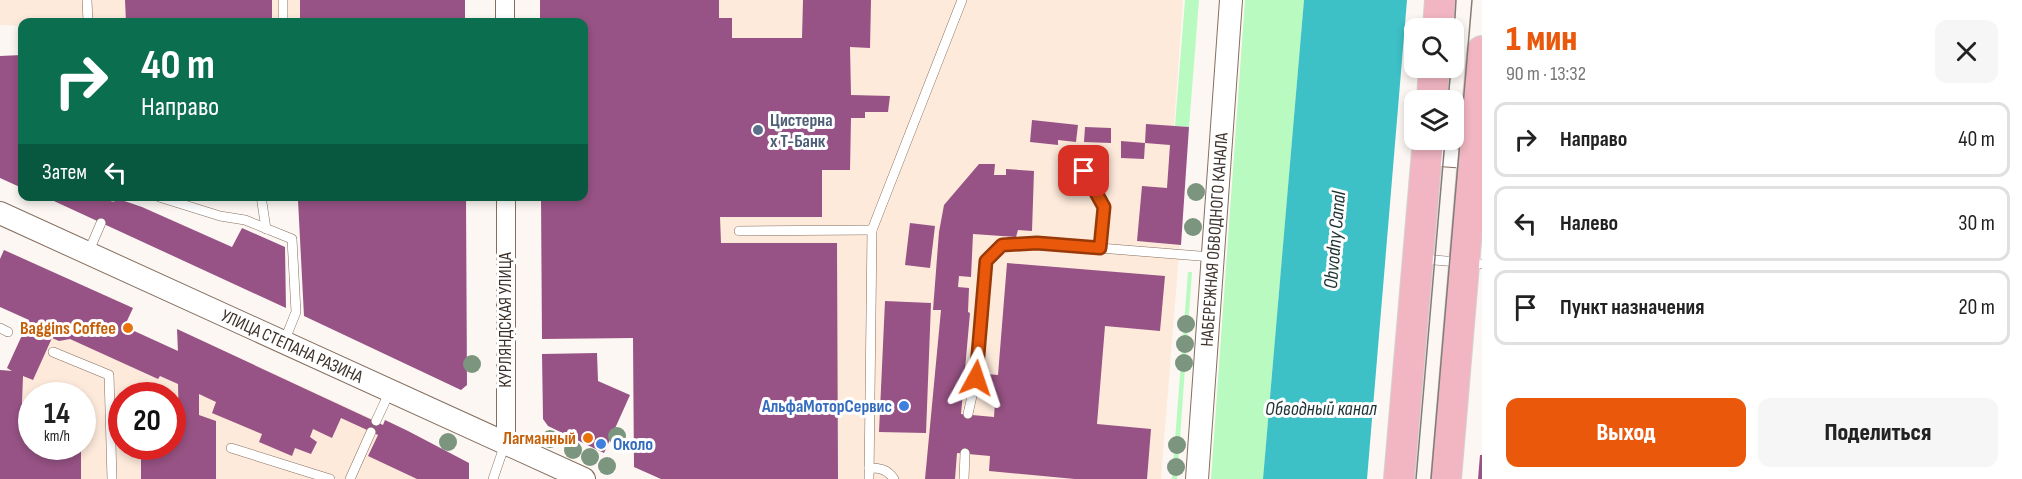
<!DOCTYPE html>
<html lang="ru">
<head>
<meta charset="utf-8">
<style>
	body { margin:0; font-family:"Sofia Sans Condensed",sans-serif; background:#f6f6f6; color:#222; height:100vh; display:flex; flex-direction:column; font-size:22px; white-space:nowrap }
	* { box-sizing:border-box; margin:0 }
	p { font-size:20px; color:#767676 }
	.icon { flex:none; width:33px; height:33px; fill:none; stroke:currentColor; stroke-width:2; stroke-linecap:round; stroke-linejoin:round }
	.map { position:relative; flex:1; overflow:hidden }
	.drawer { display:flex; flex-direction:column; background:#fff; width:540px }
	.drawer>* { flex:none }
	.hud { position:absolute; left:18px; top:18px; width:570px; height:183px; border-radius:12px; box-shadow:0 3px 9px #0003; background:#0b6e4f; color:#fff; overflow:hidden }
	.buttons { position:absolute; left:1404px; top:18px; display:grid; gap:12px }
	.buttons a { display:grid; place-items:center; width:60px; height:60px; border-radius:12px; background:#fff; box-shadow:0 3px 9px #0003; font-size:30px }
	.speed { position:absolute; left:18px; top:382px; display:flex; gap:12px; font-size:30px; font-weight:700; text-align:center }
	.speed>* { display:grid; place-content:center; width:78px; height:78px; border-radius:50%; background:#fff; box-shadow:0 3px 9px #0003; line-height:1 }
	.speed small { font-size:15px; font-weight:400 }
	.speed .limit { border:9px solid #d22; background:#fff; color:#111 }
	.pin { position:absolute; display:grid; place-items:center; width:51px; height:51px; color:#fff; margin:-26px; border-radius:12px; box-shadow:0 3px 9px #0006 }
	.me { position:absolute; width:66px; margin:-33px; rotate:5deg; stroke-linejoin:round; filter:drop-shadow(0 0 4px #0008) }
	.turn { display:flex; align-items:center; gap:21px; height:126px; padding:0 24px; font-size:27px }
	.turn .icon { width:78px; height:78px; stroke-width:2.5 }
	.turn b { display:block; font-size:42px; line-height:51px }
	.then { display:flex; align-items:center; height:57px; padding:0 24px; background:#0003; gap:12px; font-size:22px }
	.round { display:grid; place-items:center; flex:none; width:63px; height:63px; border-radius:12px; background:#f6f6f6 }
	.summary { display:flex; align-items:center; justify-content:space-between; height:102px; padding:0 24px }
	h1 { font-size:36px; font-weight:800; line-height:45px; color:#ea580c }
	.primary-button { display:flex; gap:12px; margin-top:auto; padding:12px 24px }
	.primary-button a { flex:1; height:69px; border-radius:12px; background:#ea580c; color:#fff; font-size:24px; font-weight:800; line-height:69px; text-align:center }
	.primary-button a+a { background:#f6f6f6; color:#222 }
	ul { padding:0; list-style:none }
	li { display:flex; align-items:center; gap:18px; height:75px; margin:0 12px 9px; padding:0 12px; border:3px solid #e0e0e0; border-radius:12px }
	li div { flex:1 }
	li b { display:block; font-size:22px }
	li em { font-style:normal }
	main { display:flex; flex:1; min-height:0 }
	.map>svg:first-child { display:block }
</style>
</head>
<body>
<main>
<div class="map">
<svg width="1482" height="479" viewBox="0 0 1482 479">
	<rect width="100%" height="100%" fill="#fcf7f3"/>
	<!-- built -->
	<g fill="#fdeadb" fill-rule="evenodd">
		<path d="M0 0H465V22H22V26L0 25Z"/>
		<path d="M540 0H1183L1174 126 1189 128 1161 479H661L634 467 633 338 542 339 541 197 584 196V22H540Z"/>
		<path d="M4 250 133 308 126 323 134 326 132 330 177 351V329L383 424 385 420 408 431 469 463V479H0V370H10L7 368 29 320 0 307V259ZM32 396H82V447H32ZM122 396H172V447H122Z"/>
	</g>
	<!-- green -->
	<g fill="#b8fac0">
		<path d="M1185 0H1199L1189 127 1175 126Z"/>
		<path d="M1245 0H1304L1263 479H1211Z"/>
		<path d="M1188 272H1192L1177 479H1172Z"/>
	</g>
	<!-- water -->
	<path fill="#3dc0c6" d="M1304 0H1407L1367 479H1263Z"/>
	<!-- building -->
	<g fill="#975385">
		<path d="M125 0H272V22H126Z"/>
		<rect x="300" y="0" width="165" height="22"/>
		<path d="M540 0H719V18H732V38H802L803 0H871L870 48 850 47 851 95 890 96 888 112H865V118H851L850 170H822V217H720L721 243H837L838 479H661L634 467 633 338 542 339 541 196H584V22H540Z"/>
		<path d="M22 55V188L0 178V56Z"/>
		<path d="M1032 120 1078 125 1076 142 1058 140V145L1030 142Z"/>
		<path d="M1146 124 1189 127 1181 245 1137 241 1142 186 1167 188 1170 145 1145 143Z"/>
		<path d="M1085 127 1111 128V143L1084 142Z"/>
		<path d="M1121 141 1145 143 1144 159 1121 158Z"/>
		<path d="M979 164H995L994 175H1006V169L1034 171 1032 231 1018 230 1016 237 973 234 971 277 959 276 958 287 969 288 968 312 970 313 961 414 994 417 995 401 985 400 987 374 998 375 1007 263 1165 276 1160 331 1105 326 1097 424 1151 429 1147 479H1075L989 471 990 456 957 453 955 479H925L941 310H933L939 232 944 205Z"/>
		<path d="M43 196H110L142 207 232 247 242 228 285 247 286 308Z"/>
		<path d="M271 196H466L467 385 461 390 304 316 298 200H271Z"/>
		<path d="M910 223 935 226 930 268 905 265Z"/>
		<path d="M4 250 133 308 126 323 134 326 132 330 178 351 177 329 383 425 385 420 408 431 469 463V479H417L368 456 378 435 341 418 332 438 313 429 310 437 317 442 311 454 295 448 292 456 259 442 262 434 212 413 216 402 199 394V415L216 421V479H141V447H172V428H179L178 384 160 376 158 379 70 339 59 341 52 338 33 380 23 376 21 430H32V447H81V479H0V370L12 371 7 368 29 320 0 307V259Z"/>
		<path d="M885 301 931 303 926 433 879 432Z"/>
		<path d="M597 353 598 381 630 395 604 453 548 426 543 419 542 354Z"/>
		<path d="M1480 455H1482V479H1478Z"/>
	</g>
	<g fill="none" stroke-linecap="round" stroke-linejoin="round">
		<defs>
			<g id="service">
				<path d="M87 0 88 22"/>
				<path d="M283 22V0"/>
				<path d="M1084 171 1104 207 1100 248"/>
				<path d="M261 196 266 229"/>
				<path d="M113 197V196"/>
				<path d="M159 197 220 216 245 220 292 239 296 312 284 342"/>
				<path d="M739 231 872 230"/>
				<path d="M88 253 101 223"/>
				<path d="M1422 259 1482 264"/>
				<path d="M0 328 8 332"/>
				<path d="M53 352 109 375 112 479"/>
				<path d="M968 414 976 378 986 261 1002 245 1037 243 1212 257"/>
				<path d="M376 421 390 391"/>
				<path d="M231 448 330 479"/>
				<path d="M869 468C880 468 887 469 894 479"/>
				<path d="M350 479 371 432"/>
				<path d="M493 479 505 444"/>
				<path d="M869 479 872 230 962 0"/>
				<path d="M964 479 965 453"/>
			</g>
			<g id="minor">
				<path d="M505 0V22"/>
				<path d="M1427 156 1480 160"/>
				<path d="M506 443V196"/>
			</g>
			<g id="tertiary">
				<path id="s1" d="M0 213 584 479"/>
				<path id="s2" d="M1197 479 1231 0"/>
			</g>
			<g id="primary">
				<path d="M1438 28 1440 0"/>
				<path d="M1432 100 1434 68"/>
				<path d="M1399 479 1428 140"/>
				<path d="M1446 479 1482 51"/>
			</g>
		</defs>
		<!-- service casing -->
		<use href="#service" stroke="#856e5e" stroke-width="10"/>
		<!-- minor casing -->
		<use href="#minor" stroke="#856e5e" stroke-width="20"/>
		<!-- tertiary casing -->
		<use href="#tertiary" stroke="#856e5e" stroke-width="24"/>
		<!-- primary casing -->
		<use href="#primary" stroke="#d4d2d0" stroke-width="32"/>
		<!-- service -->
		<use href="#service" stroke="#fff" stroke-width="9"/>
		<!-- minor -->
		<use href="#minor" stroke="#fff" stroke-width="18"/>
		<!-- tertiary -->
		<use href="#tertiary" stroke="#fff" stroke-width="22"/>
		<!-- primary -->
		<use href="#primary" stroke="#f1b6c2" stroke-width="30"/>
		<!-- tram -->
		<g stroke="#847c76" stroke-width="1.5">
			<path d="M1454 34 1456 0"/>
			<path d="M1448 100 1451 68"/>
			<path d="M1416 479 1445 140"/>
			<path d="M1431 479 1472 0"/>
		</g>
	</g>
	<!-- trees -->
	<g fill="#7c957e">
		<circle cx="1196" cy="192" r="9"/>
		<circle cx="1193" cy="227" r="9"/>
		<circle cx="1186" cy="324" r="9"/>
		<circle cx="1185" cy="344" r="9"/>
		<circle cx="1184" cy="363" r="9"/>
		<circle cx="472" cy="364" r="9"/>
		<circle cx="617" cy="436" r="9"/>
		<circle cx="550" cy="439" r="9"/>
		<circle cx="448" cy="442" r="9"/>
		<circle cx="1177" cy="445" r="9"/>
		<circle cx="573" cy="450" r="9"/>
		<circle cx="590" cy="457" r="9"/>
		<circle cx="607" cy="466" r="9"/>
		<circle cx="1176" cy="467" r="9"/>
	</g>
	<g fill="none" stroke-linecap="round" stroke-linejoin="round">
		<defs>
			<path id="route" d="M976 378 986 261 1002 245 1037 243 1100 248 1104 207 1084 171"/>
		</defs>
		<!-- route casing -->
		<use href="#route" stroke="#983908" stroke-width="15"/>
		<!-- route -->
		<use href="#route" stroke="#ea580c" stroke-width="10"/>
	</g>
	<!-- markers -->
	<circle fill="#5c6f8a" stroke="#fff" stroke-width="2" cx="758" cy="130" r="6"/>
	<g fill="#e8710a" stroke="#fff" stroke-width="2">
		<circle cx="128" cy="328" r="6"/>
		<circle cx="588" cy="438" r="6"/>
	</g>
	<g fill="#3f7fe0" stroke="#fff" stroke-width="2">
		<circle cx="904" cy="406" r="6"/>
		<circle cx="601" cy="444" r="6"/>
	</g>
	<g text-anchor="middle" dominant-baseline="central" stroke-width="6" stroke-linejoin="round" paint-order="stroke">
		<!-- service labels -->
		<g font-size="18" font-weight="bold" fill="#4e5e75" stroke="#fff" text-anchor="start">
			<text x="770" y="120">Цистерна<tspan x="770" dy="21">х Т-Банк</tspan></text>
		</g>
		<!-- street labels -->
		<g font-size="18" fill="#3c322b" stroke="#fff">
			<text stroke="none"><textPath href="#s2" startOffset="240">НАБЕРЕЖНАЯ ОБВОДНОГО КАНАЛА</textPath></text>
			<text transform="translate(505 320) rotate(-90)">КУРЛЯНДСКАЯ УЛИЦА</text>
			<text stroke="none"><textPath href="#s1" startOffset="321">УЛИЦА СТЕПАНА РАЗИНА</textPath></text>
		</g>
		<!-- food labels -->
		<g font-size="18" font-weight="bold" fill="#c56008" stroke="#fff" text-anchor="end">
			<text x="116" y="328">Baggins Coffee</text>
			<text x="576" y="438">Лагманный</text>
		</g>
		<!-- shop labels -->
		<g font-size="18" font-weight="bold" fill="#366cbe" stroke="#fff" text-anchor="end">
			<text x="892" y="406">АльфаМоторСервис</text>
			<text x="613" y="444" text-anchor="start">Около</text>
		</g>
		<!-- water labels -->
		<g font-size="20" font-style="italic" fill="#1d3334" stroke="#fff">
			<text transform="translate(1335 240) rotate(-85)">Obvodny Canal</text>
			<text x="1321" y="409">Обводный канал</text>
		</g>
	</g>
</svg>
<div class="buttons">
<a><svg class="icon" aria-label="search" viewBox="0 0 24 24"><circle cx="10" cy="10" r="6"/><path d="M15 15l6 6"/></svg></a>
<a><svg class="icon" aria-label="layers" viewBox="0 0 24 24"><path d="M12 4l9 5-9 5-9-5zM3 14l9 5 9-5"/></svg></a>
</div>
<div class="speed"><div>14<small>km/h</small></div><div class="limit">20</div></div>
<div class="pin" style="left:1084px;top:171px;background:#d93025"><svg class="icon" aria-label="arrive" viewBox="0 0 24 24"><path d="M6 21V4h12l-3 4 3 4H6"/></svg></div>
<svg class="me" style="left:976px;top:378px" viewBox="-20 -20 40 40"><path d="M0-17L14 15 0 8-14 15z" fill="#ea580c" stroke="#fff" stroke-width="4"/></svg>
<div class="hud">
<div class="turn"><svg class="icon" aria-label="right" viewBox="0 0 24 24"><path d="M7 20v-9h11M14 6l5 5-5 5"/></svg><div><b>40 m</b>Направо</div></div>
<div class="then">Затем<svg class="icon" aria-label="left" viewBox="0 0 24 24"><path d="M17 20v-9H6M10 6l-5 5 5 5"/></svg></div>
</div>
</div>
<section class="drawer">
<div class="summary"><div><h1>1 мин</h1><p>90 m · 13:32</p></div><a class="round"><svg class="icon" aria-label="close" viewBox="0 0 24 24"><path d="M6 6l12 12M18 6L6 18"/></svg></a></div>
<ul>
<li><svg class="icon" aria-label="right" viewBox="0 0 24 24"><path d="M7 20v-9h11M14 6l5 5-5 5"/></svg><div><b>Направо</b></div><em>40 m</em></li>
<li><svg class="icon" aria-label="left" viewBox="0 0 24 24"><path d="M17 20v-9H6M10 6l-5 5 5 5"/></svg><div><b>Налево</b></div><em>30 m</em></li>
<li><svg class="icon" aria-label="arrive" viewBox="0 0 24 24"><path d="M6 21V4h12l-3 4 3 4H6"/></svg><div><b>Пункт назначения</b></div><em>20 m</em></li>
</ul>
<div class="primary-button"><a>Выход</a><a>Поделиться</a></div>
</section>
</main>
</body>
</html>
